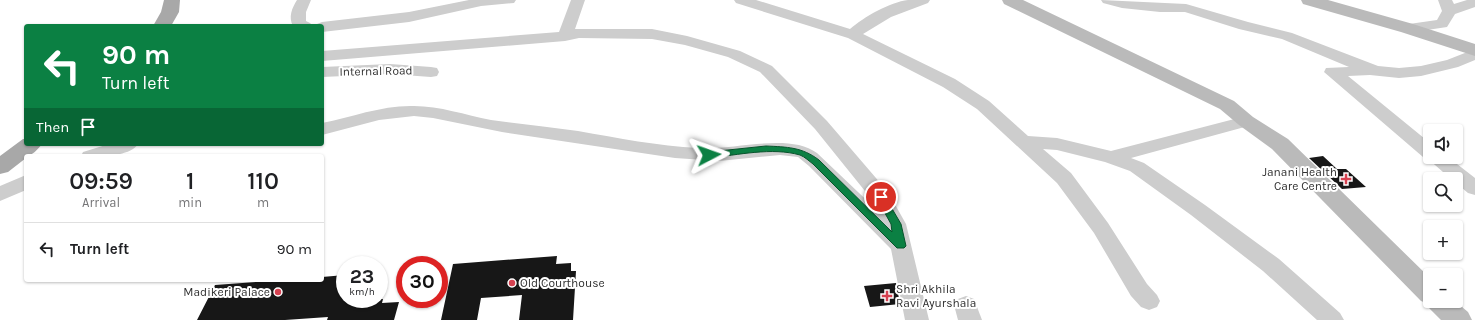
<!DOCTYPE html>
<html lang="en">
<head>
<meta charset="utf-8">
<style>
	body { margin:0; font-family:Karla,sans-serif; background:#f6f6f6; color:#202124; height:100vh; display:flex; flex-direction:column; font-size:15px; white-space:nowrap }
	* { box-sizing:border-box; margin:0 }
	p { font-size:13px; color:#757577 }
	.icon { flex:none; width:22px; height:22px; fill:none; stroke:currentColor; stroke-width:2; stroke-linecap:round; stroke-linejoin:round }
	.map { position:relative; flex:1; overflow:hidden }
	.side { position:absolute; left:24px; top:154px; width:300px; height:128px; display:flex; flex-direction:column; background:#fff; border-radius:4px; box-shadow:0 1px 3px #0004 }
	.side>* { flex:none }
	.guide { position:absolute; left:24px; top:24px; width:300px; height:122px; border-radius:4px; box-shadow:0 1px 3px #0004; background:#0b8043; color:#fff; overflow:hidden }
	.tools { position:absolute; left:1423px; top:124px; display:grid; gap:8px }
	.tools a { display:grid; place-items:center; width:40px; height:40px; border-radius:4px; background:#fff; box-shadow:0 1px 3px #0004; font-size:20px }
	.speed { position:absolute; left:336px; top:256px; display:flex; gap:8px; font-size:20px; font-weight:700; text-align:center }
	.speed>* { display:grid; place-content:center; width:52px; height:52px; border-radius:50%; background:#fff; box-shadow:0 1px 3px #0004; line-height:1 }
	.speed small { font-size:10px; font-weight:400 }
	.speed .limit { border:6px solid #d22; background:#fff; color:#111 }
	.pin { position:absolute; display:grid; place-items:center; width:34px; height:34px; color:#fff; margin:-17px; border:2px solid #fff; border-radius:50%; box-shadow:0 1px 4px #0007 }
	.me { position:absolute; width:44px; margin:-22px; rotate:86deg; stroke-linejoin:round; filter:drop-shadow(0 0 3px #0008) }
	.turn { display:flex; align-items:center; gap:14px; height:84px; padding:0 12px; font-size:18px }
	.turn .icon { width:52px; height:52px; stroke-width:2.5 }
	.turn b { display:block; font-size:28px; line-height:34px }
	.then { display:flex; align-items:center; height:38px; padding:0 12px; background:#0003; gap:8px; font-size:15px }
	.eta { display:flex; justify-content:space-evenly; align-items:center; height:68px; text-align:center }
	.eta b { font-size:24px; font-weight:600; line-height:28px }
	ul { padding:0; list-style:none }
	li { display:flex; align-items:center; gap:12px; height:52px; padding:0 12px; border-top:1px solid #e0e0e0 }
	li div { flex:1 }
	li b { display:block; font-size:15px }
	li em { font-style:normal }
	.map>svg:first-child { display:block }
</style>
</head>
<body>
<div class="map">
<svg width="1475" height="320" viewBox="0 0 1475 320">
	<rect width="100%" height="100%" fill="#fff"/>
	<!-- building -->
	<g fill="#171717">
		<path d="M1323 156 1337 169H1346L1366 187 1342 189 1309 158Z"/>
		<path d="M557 256 556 264 571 263V271H576L573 320H519L522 295 481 298 477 320H441L453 264Z"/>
		<path d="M345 275V299H383L382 303 399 302 394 320H327L328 317 285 320H197L215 285 282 280H322V277Z"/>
		<path d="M896 283 900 304 870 307 864 286Z"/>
	</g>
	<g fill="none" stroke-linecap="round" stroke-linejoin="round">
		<!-- street -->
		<g fill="#cdcdcd" fill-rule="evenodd">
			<path d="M297 0H311L306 12V21L310 23 313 26H293C288 17 292 8 297 0Z"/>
			<path d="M469 0H516L514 3 481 6 409 22 322 32V26H315L317 24 322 22 409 12Z"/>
			<path d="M571 0H585L575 29H652L687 36 740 51 772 66 827 121 888 192 906 224 929 320H905L891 249 809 166 798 157 780 155 719 161 675 158 502 132 433 118 414 116 379 120 322 135V123C352 117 383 105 414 106 440 106 465 115 491 120 520 124 549 127 578 131 618 138 658 146 698 148 731 151 789 132 817 153L879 212 873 201 815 129 760 72 728 57 685 45 652 39 579 38 565 41 322 61V51L559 32Z"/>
			<path d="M734 0H756L850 29C864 17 890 2 908 0 916 0 923 0 930 0L928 3 891 17 863 34 955 79 989 101 1028 136 1057 138 1111 151 1246 116 1252 117 1255 121 1252 125 1131 158 1144 163 1205 205 1279 259 1340 313 1344 320H1317L1263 271 1191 215 1130 171 1105 162 1057 150 1043 149 1071 173 1108 223 1147 284 1157 295 1160 301 1157 307 1149 310 1141 307 1131 296 1094 233 1057 183 977 109 943 87 848 38 736 3Z"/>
			<path d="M1101 0 1186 4 1248 22 1292 33 1378 66 1399 68 1421 66 1447 60 1475 49V60L1458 67 1421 76 1399 78 1370 75 1348 76 1430 143V157H1448L1475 178V195L1468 193 1456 183V179H1451L1427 158 1423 157 1324 72 1326 68 1349 67 1282 39 1239 29 1185 12H1160L1122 8 1103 3Z"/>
			<path d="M1438 0H1452L1454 4 1467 0H1475V7L1455 14 1447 27 1407 33 1402 31 1399 28 1402 25 1437 20 1442 11Z"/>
			<path d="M390 64 431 67 437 68 439 72 437 76 431 77 390 74 322 77V67Z"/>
			<path d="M109 144H138C129 158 96 156 81 156L83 152Z"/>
			<path d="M26 175V190L0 201V186Z"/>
			<path d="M966 296 974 299 982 320H958L954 305 958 299Z"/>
		</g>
		<!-- secondary -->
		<g fill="#bababa" fill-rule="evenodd">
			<path d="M1002 0H1023L1234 101 1253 117 1288 139 1430 278V301H1455L1468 312 1472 320H1441L1429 308 1426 303 1421 301 1272 149 1239 125 1220 109 1004 4Z"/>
			<path d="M1301 0H1328L1413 24 1475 44V56L1401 32 1303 4Z"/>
		</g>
		<!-- primary -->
		<g fill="#a8a8a8" fill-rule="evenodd">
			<path d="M164 0H180L179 12 171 26H153L161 12Z"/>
			<path d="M23 139H26V144H42C38 149 32 156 26 156V158L8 172 0 174V156Z"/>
		</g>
	</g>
	<!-- route -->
	<path fill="#0b8043" stroke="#07532c" d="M766 146C787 147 802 147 819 160L892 232 891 224 876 197 878 195H884L901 224 906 246 904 248H897L813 164C809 161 805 157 800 155 772 147 738 155 709 158L705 155 709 152Z"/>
	<!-- markers -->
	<g fill="#d64251" stroke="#fff" stroke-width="1.5">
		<path d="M1344 173h4v4h4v4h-4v4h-4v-4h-4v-4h4z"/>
		<circle cx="512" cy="283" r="4"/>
		<circle cx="278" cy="292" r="4"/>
		<path d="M885 290h4v4h4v4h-4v4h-4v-4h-4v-4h4z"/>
	</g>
	<g text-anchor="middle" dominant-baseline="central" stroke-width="4" stroke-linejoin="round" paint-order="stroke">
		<!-- street labels -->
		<g font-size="12" fill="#303030" stroke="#fff">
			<text transform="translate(376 71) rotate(-1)">Internal Road</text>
		</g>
		<!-- poi labels -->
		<g font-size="12" fill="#303030" stroke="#fff" text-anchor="end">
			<text x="1337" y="172">Janani Health<tspan x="1337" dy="14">Care Centre</tspan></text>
			<text x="520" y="283" text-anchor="start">Old Courthouse</text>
			<text x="896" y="289" text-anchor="start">Shri Akhila<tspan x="896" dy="14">Ravi Ayurshala</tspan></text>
			<text x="270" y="292">Madikeri Palace</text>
		</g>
	</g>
</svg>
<div class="tools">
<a><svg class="icon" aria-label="sound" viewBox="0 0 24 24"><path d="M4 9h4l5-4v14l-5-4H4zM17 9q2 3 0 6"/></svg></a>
<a><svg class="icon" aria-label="search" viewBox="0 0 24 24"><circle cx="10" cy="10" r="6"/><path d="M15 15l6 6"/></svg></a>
<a>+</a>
<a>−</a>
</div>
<div class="speed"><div>23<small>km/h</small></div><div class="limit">30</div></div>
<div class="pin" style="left:881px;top:197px;background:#d93025"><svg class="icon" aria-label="arrive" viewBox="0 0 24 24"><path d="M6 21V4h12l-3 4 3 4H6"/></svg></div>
<svg class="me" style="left:709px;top:155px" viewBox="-20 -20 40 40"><path d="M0-17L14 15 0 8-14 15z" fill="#0b8043" stroke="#fff" stroke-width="4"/></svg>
<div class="guide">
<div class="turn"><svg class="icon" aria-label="left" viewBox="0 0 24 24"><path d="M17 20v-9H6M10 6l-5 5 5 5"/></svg><div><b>90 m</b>Turn left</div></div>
<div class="then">Then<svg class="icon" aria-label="arrive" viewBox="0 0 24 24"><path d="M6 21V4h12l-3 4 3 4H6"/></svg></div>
</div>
<section class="side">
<div class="eta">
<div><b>09:59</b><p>Arrival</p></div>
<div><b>1</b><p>min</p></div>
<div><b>110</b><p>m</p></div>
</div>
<ul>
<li><svg class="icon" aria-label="left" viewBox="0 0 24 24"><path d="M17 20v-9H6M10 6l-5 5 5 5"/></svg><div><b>Turn left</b></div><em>90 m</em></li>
</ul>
</section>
</div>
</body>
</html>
